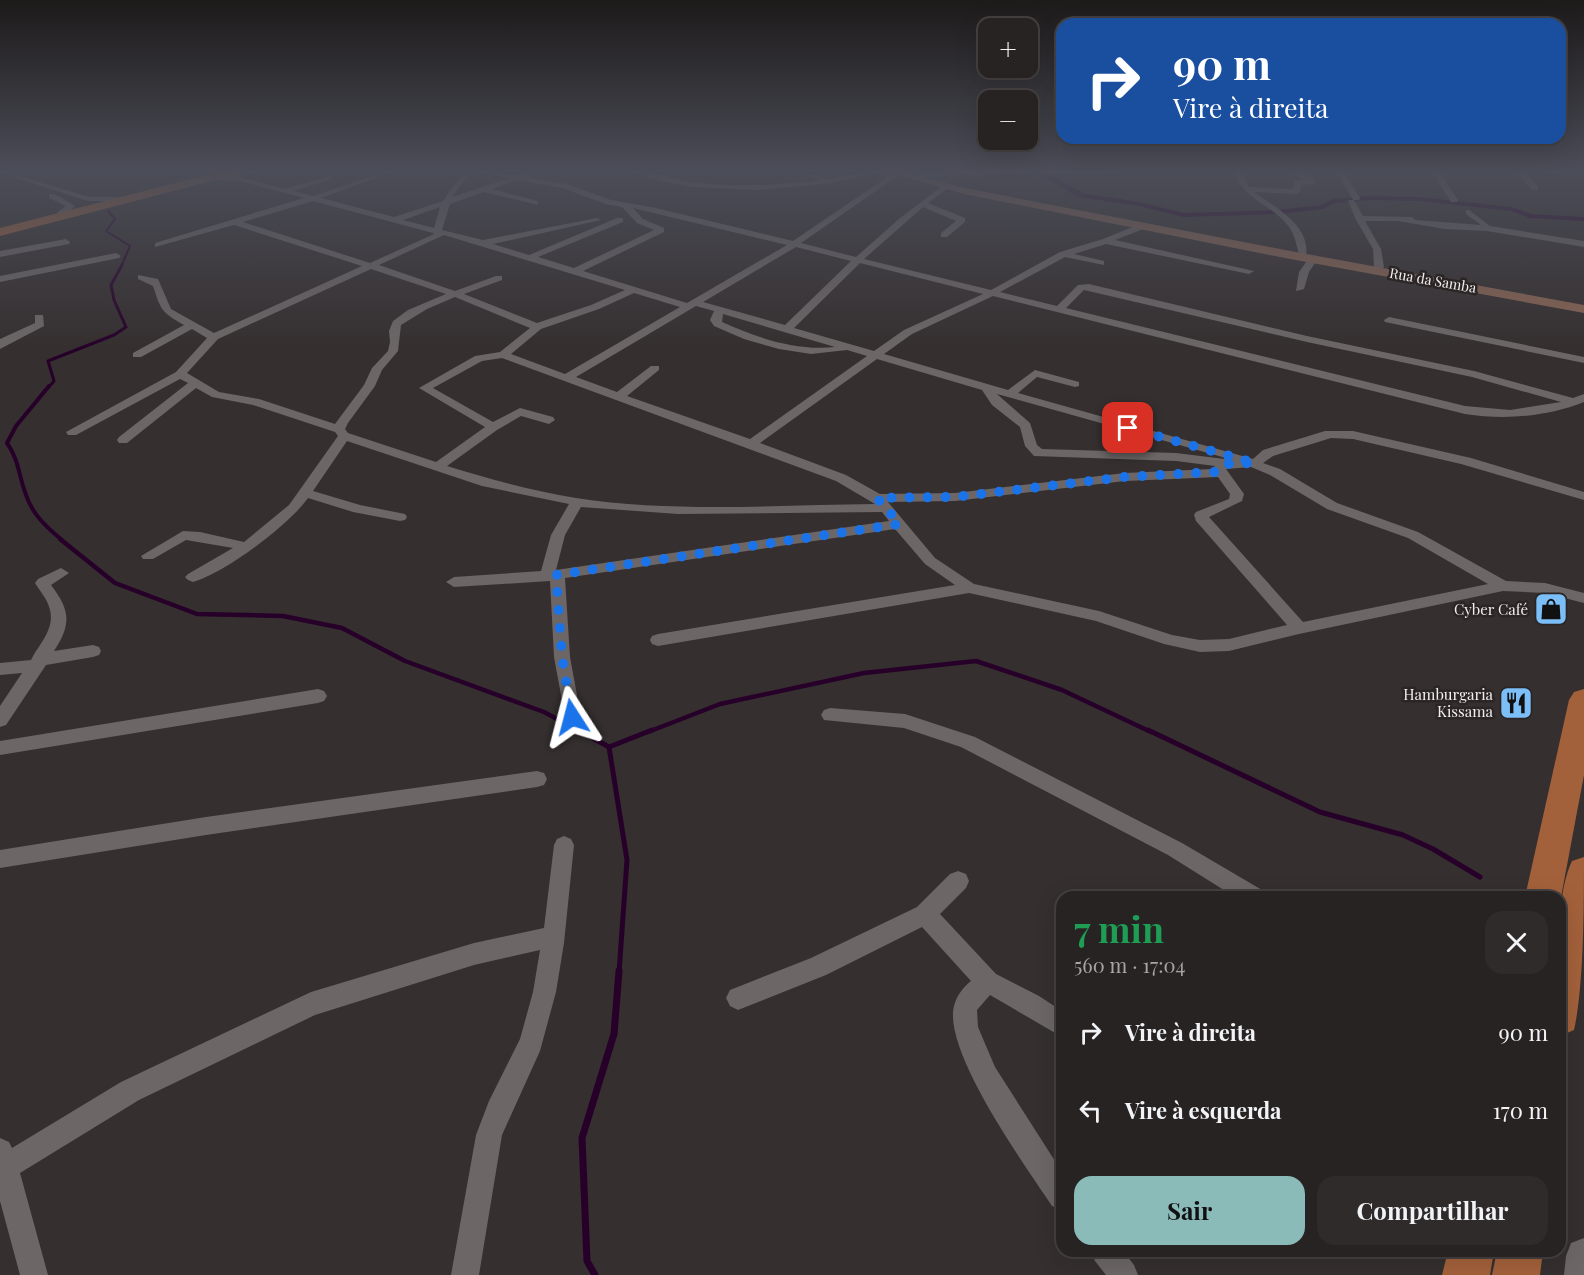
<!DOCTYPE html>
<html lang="pt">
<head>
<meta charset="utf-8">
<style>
	body { margin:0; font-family:"Playfair Display",serif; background:#302b2b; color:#f1f3f6; height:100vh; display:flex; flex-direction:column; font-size:22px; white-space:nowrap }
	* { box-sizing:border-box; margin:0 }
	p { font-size:20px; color:#a5a4a6 }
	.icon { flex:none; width:33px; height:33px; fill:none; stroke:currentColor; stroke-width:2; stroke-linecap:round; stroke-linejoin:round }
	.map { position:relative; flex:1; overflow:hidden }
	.sheet { position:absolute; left:1056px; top:891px; width:510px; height:366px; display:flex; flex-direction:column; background:#282323; border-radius:18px; box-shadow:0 6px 24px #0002,0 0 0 2px #444041 }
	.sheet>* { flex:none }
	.banner { position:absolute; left:1056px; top:18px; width:510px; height:126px; border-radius:18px; box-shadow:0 6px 24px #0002,0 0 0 2px #444041; background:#1a4fa0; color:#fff; overflow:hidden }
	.fabs { position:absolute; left:978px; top:18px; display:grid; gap:12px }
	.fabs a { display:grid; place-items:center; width:60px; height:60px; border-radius:12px; background:#282323; box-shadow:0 6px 24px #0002,0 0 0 2px #444041; font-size:30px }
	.pin { position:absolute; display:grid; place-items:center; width:51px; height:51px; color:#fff; margin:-26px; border-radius:12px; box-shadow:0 3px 9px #0006 }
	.me { position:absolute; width:66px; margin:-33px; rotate:351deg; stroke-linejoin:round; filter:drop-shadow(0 0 4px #0008) }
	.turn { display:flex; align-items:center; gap:21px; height:126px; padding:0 18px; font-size:27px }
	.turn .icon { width:78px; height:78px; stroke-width:2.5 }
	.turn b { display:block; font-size:42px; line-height:51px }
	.round { display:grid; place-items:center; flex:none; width:63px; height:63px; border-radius:18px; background:#302b2b }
	.overview { display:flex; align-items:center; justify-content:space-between; height:102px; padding:0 18px }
	h1 { font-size:36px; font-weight:700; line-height:45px; color:#1e9e55 }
	.action { display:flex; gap:12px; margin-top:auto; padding:12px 18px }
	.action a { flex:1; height:69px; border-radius:18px; background:#8bbbb9; color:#111; font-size:24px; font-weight:700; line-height:69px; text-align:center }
	.action a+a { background:#302b2b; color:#f1f3f6 }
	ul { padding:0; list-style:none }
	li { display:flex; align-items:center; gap:18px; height:78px; padding:0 18px }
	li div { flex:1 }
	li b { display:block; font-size:22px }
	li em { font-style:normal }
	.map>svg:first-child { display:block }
</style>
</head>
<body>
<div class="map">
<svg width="1584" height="1275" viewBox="0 0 1584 1275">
	<rect width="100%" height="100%" fill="#352f2f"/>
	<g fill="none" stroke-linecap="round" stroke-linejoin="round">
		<!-- stream-far5 -->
		<path stroke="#27002a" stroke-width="2" d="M108 211 115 219 106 231 130 246 121 267"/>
		<!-- stream-far4 -->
		<path stroke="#27002a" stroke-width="3" d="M48 388 54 381 48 361 114 335 126 327 114 300 111 285 122 265"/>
		<!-- stream-far3 -->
		<path stroke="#27002a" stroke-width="4" d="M49 386 16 426 7 443C18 458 19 475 25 492 31 513 46 527 62 540"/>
		<!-- stream-far2 -->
		<g stroke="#27002a" stroke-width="4.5">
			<path d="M60 539 115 583 197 614 283 616 342 628 405 661 544 712 581 732"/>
			<path d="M648 732 720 704 864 673 976 661 1062 690 1151 732"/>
		</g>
		<!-- stream-far1 -->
		<g stroke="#27002a" stroke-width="5">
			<path d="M578 730 609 747 627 860 619 973"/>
			<path d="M1148 730 1320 812 1403 835 1433 849 1480 877"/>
			<path d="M609 747 652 730"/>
		</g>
		<!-- stream -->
		<path stroke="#27002a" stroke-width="7" d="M595 1275 587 1261 582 1138 614 1034 619 971"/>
		<!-- canal -->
		<path fill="#27002a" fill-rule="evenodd" d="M1045 171 1083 193 1139 202 1184 213 1278 210 1321 205 1333 199 1368 196 1419 197 1512 207 1531 214 1584 217V221L1530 218 1511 211 1419 201 1368 200 1335 203 1323 209 1279 214 1184 217 1139 206 1078 197 1042 175Z"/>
		<!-- minor -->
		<g fill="#6c6666" fill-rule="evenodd">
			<path d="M0 170 89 197H116L120 199 116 201H88L0 173Z"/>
			<path d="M189 170H199L212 175 208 177Z"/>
			<path d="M251 170H263L239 177 285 189 332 175V179L294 191 313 196 389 170H398L321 198 394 217 443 201 465 170C482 170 498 173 514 175 524 175 533 170 543 170L527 177 567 184 611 200 656 208 793 241 896 171 899 175 801 243 856 257 900 218 945 184H948V188L928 203 965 218V222L947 237H941V233L956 221 923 207 864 259 991 290 1060 252 1103 239 1140 224H1146V228L1115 240 1254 271 1249 274 1106 244 1074 254 1104 261V265L1065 257 1000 292 1057 306 1078 285 1089 284 1307 336 1474 371 1573 398 1584 394V402C1546 417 1505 420 1465 414L993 296 912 334 884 354 1008 390 1035 370 1079 382V386L1075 387 1037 377 1018 393 1253 459 1263 450 1325 431H1353L1471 458 1584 492V500L1461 464 1353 439 1331 438 1273 456 1263 463 1280 469 1337 503 1418 532 1506 581 1545 583 1584 593V603L1545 593 1503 591 1299 634 1229 651 1200 652 1164 644 1096 621 969 593 658 646 652 644 650 640 652 636 658 634 955 585 925 564 895 529 565 578 570 657 581 717 578 722 572 724 566 722 554 657 550 581 454 587 446 582 454 577 541 571 551 535 569 504 482 486 347 441 313 491 360 505 405 514 407 517 405 520 400 521 353 512 308 498C289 525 225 573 193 582L188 580 185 577 188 574 233 548 186 540 153 559H143L141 556 183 531 200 532 244 542 289 505 338 436 335 432 253 405 212 397 196 388 127 443H119L117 440 119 437 188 383 180 379 76 435H68L66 432 176 372 207 338 192 329 141 357H133V353L184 325C161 312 161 310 153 286L138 279V275L158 279 171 309 214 333 362 266 234 225 155 247V243L304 198 240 181H223L219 179ZM472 170 476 172 509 178 452 197ZM518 180 562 188 606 204 622 207 637 223 654 230 574 268 538 257 623 222V218H617L529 255 493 244 601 220 597 218 483 240 442 230 450 204 484 192 538 205V201L492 189ZM313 201 433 233 434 234 370 263 243 222ZM440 207 434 228 403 220ZM633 208 787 245 687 303 583 271 664 232V228L643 219ZM444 235 625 290 591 305 537 323 464 294 502 280V276H496L455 291 379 265ZM796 247 851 261 785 325 703 302ZM860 263 983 294 904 330 874 351 794 328ZM371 269 446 294 408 310 393 321 389 331 390 342 388 351 372 368 364 385 335 424 259 399 219 392 187 373 218 339ZM1084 290 1307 342 1472 377 1561 402 1510 410 1465 406 1066 308ZM634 293 680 307 565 374 511 354 541 329 599 309ZM455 297 530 328 500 352 475 356 419 388 485 427 436 462 348 433 345 429 348 423 375 386 382 370 398 351 401 325 427 309ZM696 306 714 311 710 320 714 326 744 339 779 349 811 354 847 350 867 356 750 439 627 396 659 370V366H651L617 392 576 377ZM723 314 835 347C795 351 758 338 722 322ZM502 358 836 481 875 504C776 505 674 513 576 498 533 491 489 479 447 466L497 430 521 416 549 424 555 420 553 417 520 408 493 422 433 388 482 361ZM877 359 982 390 992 405 1020 427 1025 446 1034 456 1176 461 1215 466 1212 469 1125 473 955 493 880 494 846 475 760 443ZM997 394 1233 460 1176 453 1042 449 1037 445 1030 423ZM1251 467 1270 475 1327 509 1408 538 1488 584 1303 622 1209 517 1242 501 1244 494 1226 469ZM1218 477 1230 494 1229 499 1196 512 1194 515 1196 521 1287 625 1229 639 1200 640 1172 635 1099 611 974 584 935 558 888 502 955 501 1125 481ZM581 507 678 514 882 512 889 521 556 570 565 535Z"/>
			<path d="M624 170C646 168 670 179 692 182 735 188 778 185 821 180L786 170 823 176 826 179 879 170H892L823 184 758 190 692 187 660 181Z"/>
			<path d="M1190 170 1187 172 960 175 916 178 912 176 916 174 960 171Z"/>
			<path d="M1234 170H1240L1249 187 1293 189 1295 181 1304 180 1289 170H1297L1315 180V184L1301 185 1300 192 1296 194 1254 192C1274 207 1311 225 1306 256L1299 254C1296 244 1295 235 1289 227 1272 204 1241 199 1234 170Z"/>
			<path d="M1336 170H1342L1360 198 1359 200H1353Z"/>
			<path d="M1431 170H1438L1458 200 1457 202H1451Z"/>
			<path d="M1515 170H1522L1538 186V190H1532Z"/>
			<path d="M49 194H55L75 206 64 216H58V212L66 206 49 198Z"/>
			<path d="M1348 200H1354L1363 216 1412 217 1416 220 1481 225 1466 214V210H1469L1490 226 1584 241V247L1487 231 1445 229 1398 221H1365L1381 249 1384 267 1379 270 1374 267 1373 249 1355 218Z"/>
			<path d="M66 239 70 242 69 244 0 257V251Z"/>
			<path d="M116 253 121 256 119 258 0 282V276Z"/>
			<path d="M1309 258 1317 260 1309 272 1304 289 1296 291 1299 272Z"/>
			<path d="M35 315H43L44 326 0 349V339L35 323Z"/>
			<path d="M1389 317 1584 357V363L1385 322 1384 320Z"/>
			<path d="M61 568 69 573 51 585C70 610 72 624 54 651L93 645 99 647 101 651 99 655 93 657 46 665 6 725 0 727V706L22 673 0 675V663L31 660C40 642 58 627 48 604 45 596 39 590 35 583L38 579Z"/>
			<path d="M318 689 324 691 327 696 324 701 318 703 0 755V741Z"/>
			<path d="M830 708 905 714 975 737 1182 843 1262 890 1265 897H1235L1168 855 961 747 904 728 824 720 821 715 824 710Z"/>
			<path d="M537 771 544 773 547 779 544 785 537 787 206 835 0 868V850L206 817Z"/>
			<path d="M564 836 571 839 574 845 564 943 556 992 540 1051 502 1135 479 1275H451L476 1135 489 1101 520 1039 533 992 540 950 474 965 315 1015 139 1100 20 1173 48 1275H20L0 1201V1138L9 1142 12 1148 121 1082 311 992 474 943 544 928 554 845 557 839Z"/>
			<path d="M958 871 966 874 969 881 966 888 940 914 996 974 1039 996 1062 1011V1037L990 995 977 1010 978 1027 995 1067 1062 1172V1210L1052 1206C1024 1164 950 1061 953 1012 954 999 962 988 971 981L922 927 826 975 738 1010 730 1006 726 998 730 990 811 958 917 907 950 874Z"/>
			<path d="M1091 1251H1123L1134 1265 1138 1275H1106L1095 1261Z"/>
		</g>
		<!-- tertiary -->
		<path fill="#6c6666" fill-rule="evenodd" d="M1584 1238V1275H1564L1566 1256 1571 1243Z"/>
		<!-- secondary -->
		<path fill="#886351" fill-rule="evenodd" d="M881 170H897L965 188 1285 250 1584 305V313L1285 258 964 194Z"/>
		<!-- primary -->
		<g fill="#a3613b" fill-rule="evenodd">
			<path d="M226 170H245L243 173 0 236V228Z"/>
			<path d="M1584 689V775L1561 897H1525L1569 700 1574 692Z"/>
			<path d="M1584 857C1584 906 1584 986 1574 1030L1560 1036C1560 987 1552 903 1572 861Z"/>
			<path d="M1448 1251H1494L1490 1275H1442Z"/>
			<path d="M1497 1251H1543L1540 1275H1492Z"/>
		</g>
	</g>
	<!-- sky -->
	<linearGradient id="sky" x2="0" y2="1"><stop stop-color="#1d1a1a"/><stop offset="0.49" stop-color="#4b4d58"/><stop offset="1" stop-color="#4b4d58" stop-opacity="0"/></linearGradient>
	<rect width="1584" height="348" fill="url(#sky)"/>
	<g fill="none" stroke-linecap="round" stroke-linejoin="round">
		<!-- route -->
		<path stroke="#1a73e8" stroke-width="10" stroke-dasharray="0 18" d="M572 717 562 657 556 575 900 524 877 498 955 497 1125 477 1216 472 1224 464 1255 463 1128 428"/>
	</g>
	<!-- icons -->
	<defs>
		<symbol id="shop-square" viewBox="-11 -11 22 22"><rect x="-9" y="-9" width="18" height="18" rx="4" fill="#7bbef8" stroke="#2b2625"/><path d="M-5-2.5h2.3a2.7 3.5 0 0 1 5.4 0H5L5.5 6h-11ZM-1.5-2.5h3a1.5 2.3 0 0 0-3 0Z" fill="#111"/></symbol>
		<symbol id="restaurant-square" viewBox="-11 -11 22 22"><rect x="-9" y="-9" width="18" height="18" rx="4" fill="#7bbef8" stroke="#2b2625"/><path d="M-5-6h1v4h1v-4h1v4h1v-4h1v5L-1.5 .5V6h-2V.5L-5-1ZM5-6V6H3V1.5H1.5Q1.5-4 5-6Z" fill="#111"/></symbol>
	</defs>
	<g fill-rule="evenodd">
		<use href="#shop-square" x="1532" y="590" width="38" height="38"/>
		<use href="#restaurant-square" x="1497" y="684" width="38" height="38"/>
	</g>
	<g text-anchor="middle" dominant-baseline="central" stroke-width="5" stroke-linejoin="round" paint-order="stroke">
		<!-- far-street labels -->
		<g font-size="14" fill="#f2eeee" stroke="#2b2625">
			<text transform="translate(1433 280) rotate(10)">Rua da Samba</text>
		</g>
		<!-- poi labels -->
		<g font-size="15" fill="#f2eeee" stroke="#2b2625" text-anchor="end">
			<text x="1528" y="609">Cyber Café</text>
			<text x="1493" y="694">Hamburgaria<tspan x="1493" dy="17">Kissama</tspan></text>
		</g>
	</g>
</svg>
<div class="fabs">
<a>+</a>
<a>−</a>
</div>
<div class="pin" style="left:1128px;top:428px;background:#d93025"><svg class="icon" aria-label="arrive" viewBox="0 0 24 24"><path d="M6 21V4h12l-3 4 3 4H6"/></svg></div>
<svg class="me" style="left:572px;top:717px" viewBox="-20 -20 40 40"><path d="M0-17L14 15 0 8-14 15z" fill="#1a73e8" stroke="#fff" stroke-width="4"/></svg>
<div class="banner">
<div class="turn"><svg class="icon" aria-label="right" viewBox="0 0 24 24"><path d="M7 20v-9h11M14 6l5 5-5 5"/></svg><div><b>90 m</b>Vire à direita</div></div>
</div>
<section class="sheet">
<div class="overview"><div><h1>7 min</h1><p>560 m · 17:04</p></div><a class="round"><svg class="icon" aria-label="close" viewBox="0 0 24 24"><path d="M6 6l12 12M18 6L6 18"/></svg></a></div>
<ul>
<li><svg class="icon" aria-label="right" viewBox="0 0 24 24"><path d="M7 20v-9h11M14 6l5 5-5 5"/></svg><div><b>Vire à direita</b></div><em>90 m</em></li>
<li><svg class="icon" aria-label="left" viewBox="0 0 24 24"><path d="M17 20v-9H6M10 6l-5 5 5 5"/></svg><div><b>Vire à esquerda</b></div><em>170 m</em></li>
</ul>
<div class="action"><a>Sair</a><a>Compartilhar</a></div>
</section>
</div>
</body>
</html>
